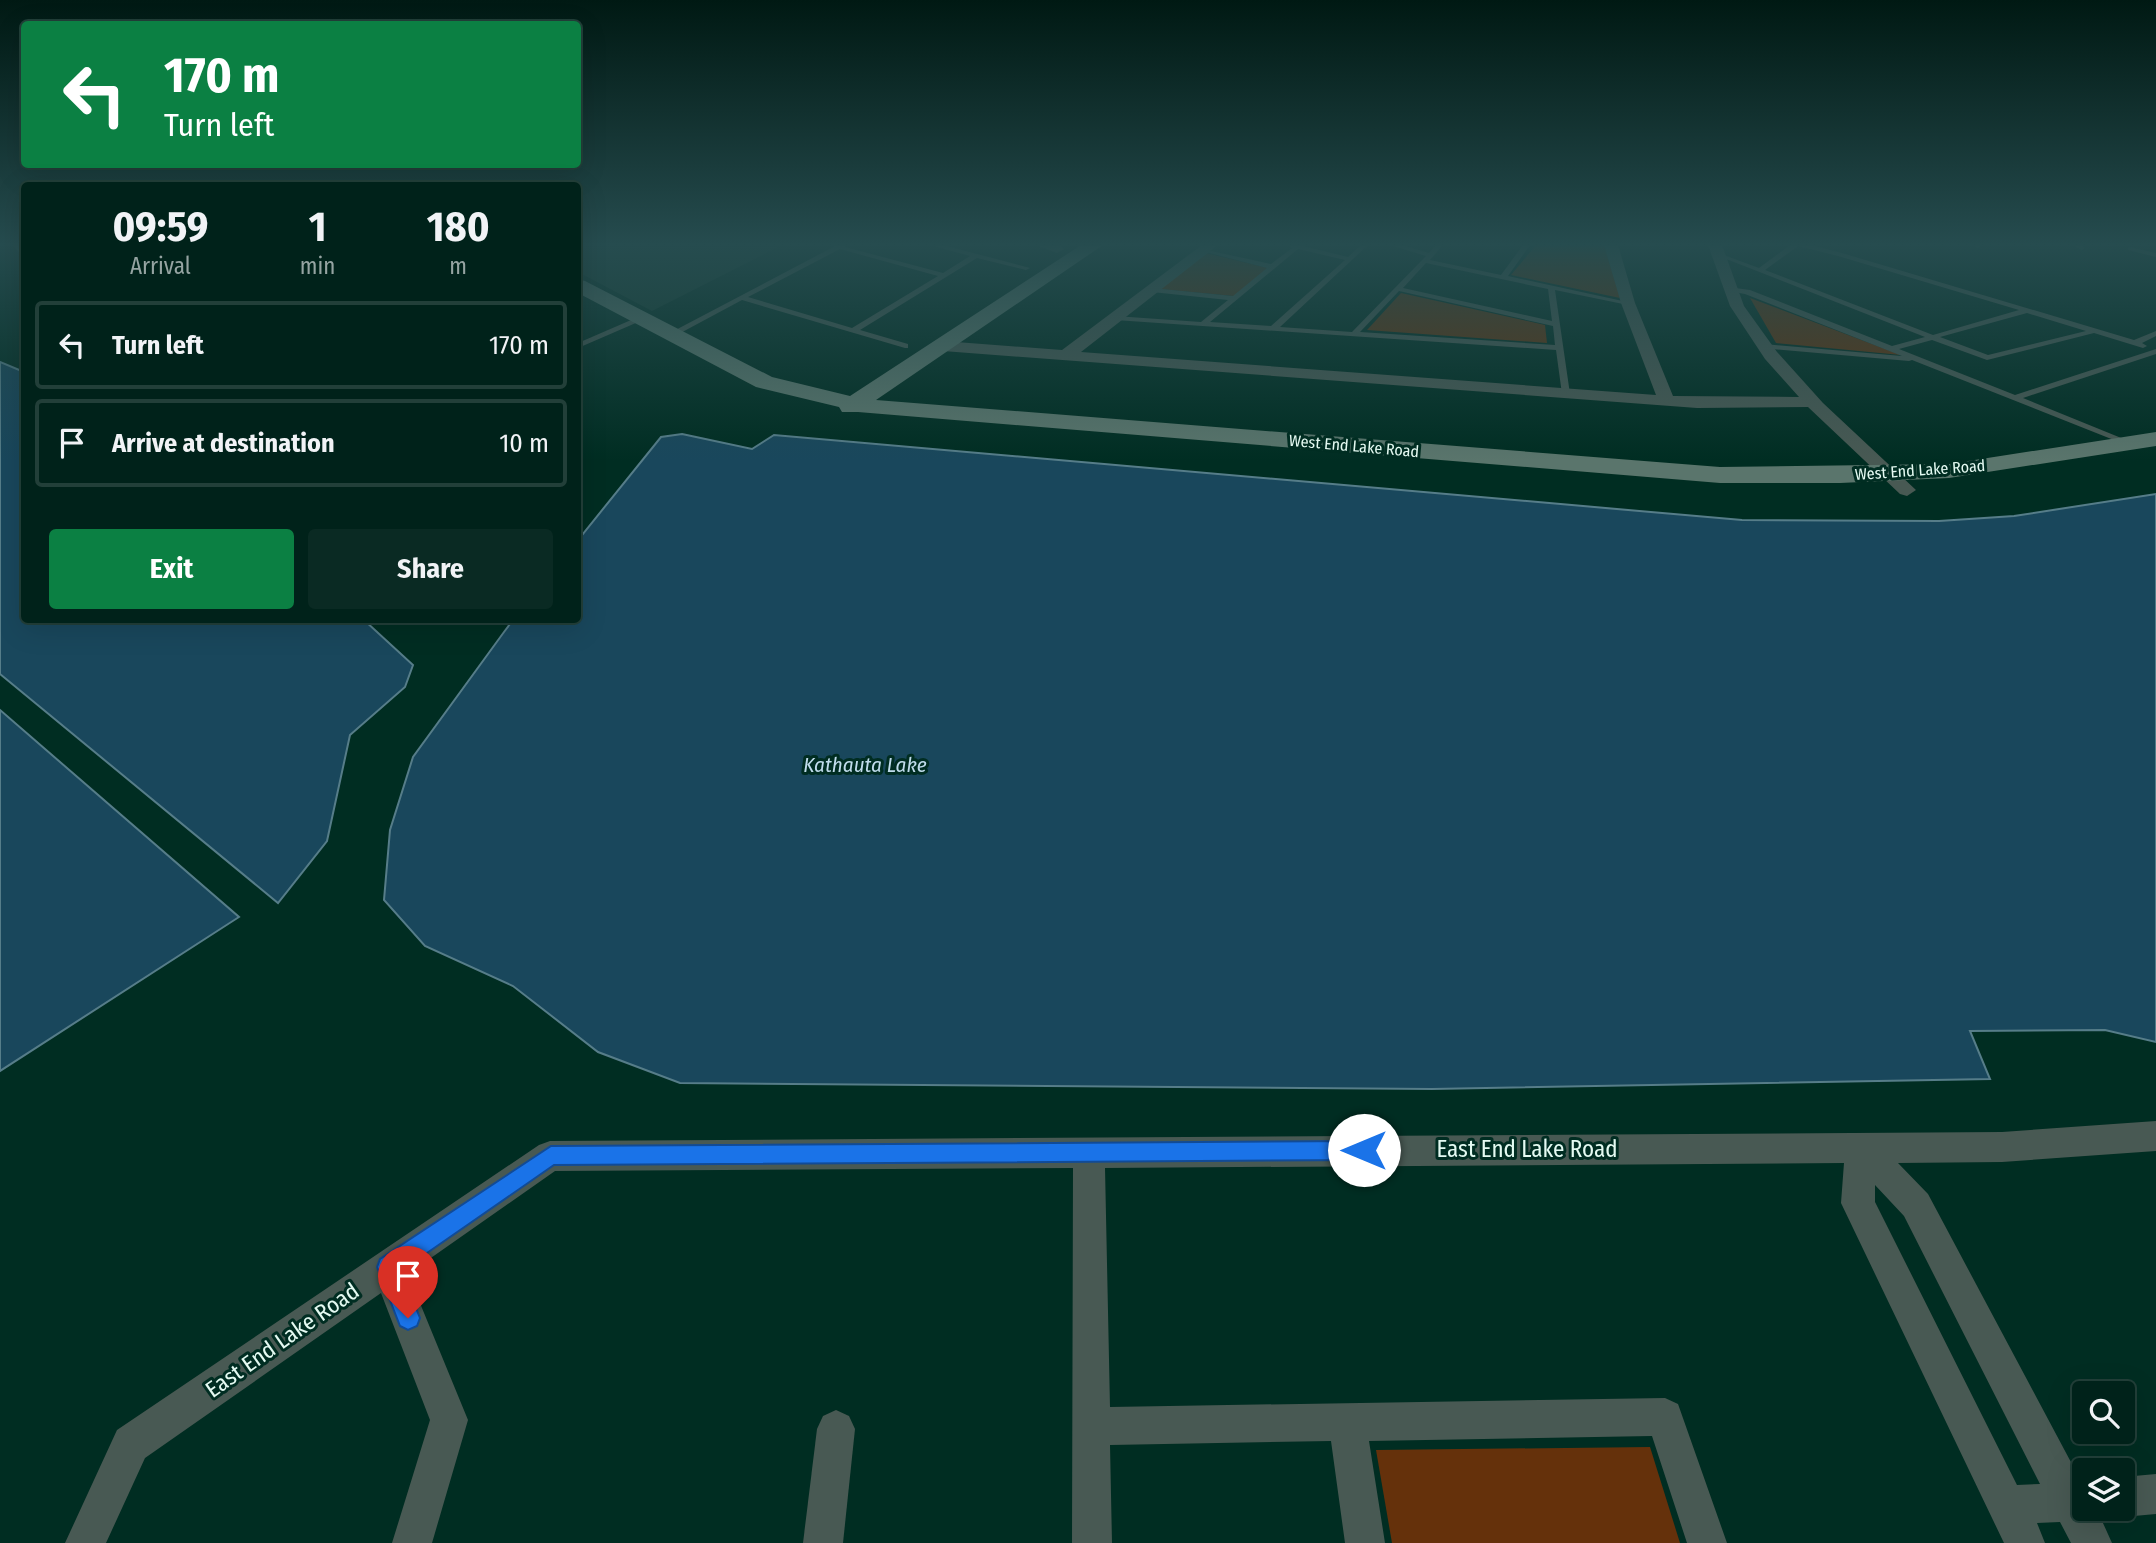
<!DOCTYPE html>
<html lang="en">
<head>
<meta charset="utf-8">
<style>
	body { margin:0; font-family:"Fira Sans Condensed",sans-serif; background:#0a2a23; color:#f1f3f6; height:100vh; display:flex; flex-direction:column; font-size:26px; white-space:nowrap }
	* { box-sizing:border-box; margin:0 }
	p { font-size:23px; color:#95a4a2 }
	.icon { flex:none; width:38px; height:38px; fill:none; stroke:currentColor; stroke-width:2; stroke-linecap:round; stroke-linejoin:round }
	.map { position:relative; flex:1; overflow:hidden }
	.side { position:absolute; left:21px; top:182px; width:560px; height:441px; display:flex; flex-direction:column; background:#00221a; border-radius:7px; box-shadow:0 7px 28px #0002,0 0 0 2px #223f39 }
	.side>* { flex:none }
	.guide { position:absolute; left:21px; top:21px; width:560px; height:147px; border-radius:7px; box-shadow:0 7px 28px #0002,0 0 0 2px #223f39; background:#0b8043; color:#fff; overflow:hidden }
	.fabs { position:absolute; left:2072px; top:1381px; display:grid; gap:14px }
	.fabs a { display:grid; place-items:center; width:63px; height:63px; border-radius:7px; background:#00221a; box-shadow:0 7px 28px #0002,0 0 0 2px #223f39; font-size:35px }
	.pin { position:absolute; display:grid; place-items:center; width:60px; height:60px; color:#fff; margin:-72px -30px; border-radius:50% 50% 50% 0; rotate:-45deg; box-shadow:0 0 7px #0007 }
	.pin .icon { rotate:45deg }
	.me { position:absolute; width:77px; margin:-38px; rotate:270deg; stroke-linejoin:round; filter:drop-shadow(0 0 5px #0008) }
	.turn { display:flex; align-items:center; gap:24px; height:147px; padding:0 28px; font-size:32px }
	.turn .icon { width:91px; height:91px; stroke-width:2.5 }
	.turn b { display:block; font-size:49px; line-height:60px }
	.eta { display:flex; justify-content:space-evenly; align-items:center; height:119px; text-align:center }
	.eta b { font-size:42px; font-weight:700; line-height:49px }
	.primary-button { display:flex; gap:14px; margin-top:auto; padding:14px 28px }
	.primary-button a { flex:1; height:80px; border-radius:7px; background:#0b8043; color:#fff; font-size:28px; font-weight:700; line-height:80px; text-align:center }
	.primary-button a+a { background:#0a2a23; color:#f1f3f6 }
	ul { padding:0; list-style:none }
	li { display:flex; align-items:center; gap:21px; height:88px; margin:0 14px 10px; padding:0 14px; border:4px solid #223f39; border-radius:7px }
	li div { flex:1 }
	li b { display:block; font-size:26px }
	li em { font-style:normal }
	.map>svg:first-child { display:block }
</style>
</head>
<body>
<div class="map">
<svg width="2156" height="1543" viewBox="0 0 2156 1543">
	<rect width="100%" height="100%" fill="#002d22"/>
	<!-- built -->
	<path fill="#123b30" d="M578 245H782L652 311 578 272Z"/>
	<!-- green -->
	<g fill="#65310b">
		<path d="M1536 245H1604L1620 298 1511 275Z"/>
		<path d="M1206 253 1268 268 1234 296 1160 289Z"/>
		<path d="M1401 293 1545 325 1547 343 1367 330Z"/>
		<path d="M1750 298 1901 355 1776 343Z"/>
		<path d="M1650 1447 1680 1543H1392L1376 1450Z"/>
	</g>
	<!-- water -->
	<g fill="#19475c" stroke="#567d89" stroke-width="2">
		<path d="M0 362 24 372V620H364L413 665 405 687 350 735 327 841 278 903 0 674Z"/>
		<path d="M682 434 752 449 774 435 1742 520 1939 521 2014 516 2156 494V1042L2105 1030 1970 1031 1990 1079 1432 1089 680 1083 598 1052 513 986 425 946 384 900 390 830 413 757 504 632 513 620H578V540L661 437Z"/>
		<path d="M0 710 239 917 0 1071Z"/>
	</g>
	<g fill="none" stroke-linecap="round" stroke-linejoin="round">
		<!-- lane -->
		<g fill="#485953" fill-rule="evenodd">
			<path d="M13 245H20L24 251V257L22 256Z"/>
			<path d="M837 245H846L845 247 943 273 970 256 930 245H943L1030 268 1026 270 977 258 860 330 908 344V348H905L742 300 673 337 666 335ZM840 249 938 276 852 328 748 297Z"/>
			<path d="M1289 245H1299L1348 257 1361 245H1368L1280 327 1352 332 1426 256 1390 245H1402L1429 253 1436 245H1443L1430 260 1501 275 1523 245H1530L1508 276 1632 303 1628 305 1555 290 1570 394 1566 397 1562 394 1556 350 1115 320 1111 318 1115 316 1201 322 1228 300 1152 292 1148 290 1152 288 1233 296 1267 268 1202 251V249L1271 264 1292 248ZM1298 249 1345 260 1271 326 1210 322ZM1426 263 1548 289 1552 321 1403 288ZM1399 291 1553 326 1555 345 1360 332Z"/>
			<path d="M1790 245H1811L1842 253 2134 340 2156 331V336L2142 343 2147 346 2143 348 2094 333 1987 360 1932 340 1899 349 2015 395 2156 349V354L2023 398 2136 444 2129 446 1912 360 1909 361 1761 348V344H1764L1902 356 1745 294 1728 291V287L1750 290 1892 346 1925 337 1716 255 1721 254 1759 268ZM1798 246 1838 256 2019 310 1933 335 1765 270ZM2027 313 2086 331 1988 355 1940 337Z"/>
			<path d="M1972 245H1981V246L1978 248Z"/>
			<path d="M2072 245H2082L2085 248 2082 250Z"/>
			<path d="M2130 247 2156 253V257L2128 250V248Z"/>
			<path d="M638 317 645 319 578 348V343Z"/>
		</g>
		<!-- street -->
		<g fill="#485953" fill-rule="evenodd">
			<path d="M1036 245H1059L1064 249 1057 253Z"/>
			<path d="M1202 245H1218L1081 352 1656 395 1621 303 1604 245H1618L1635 303 1673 396 1799 397 1765 359 1730 306 1708 245H1722L1744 306 1777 352 1823 403 1916 490 1907 496 1900 494 1808 407 1697 408 943 351 935 346 943 341 1062 350Z"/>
			<path d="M2156 1121V1151L2002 1162 1898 1163 1928 1194 2081 1481H2084V1508H2099L2098 1512 2112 1543H2071L2060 1522 2037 1523 2045 1543H2004L1841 1203 1844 1163 1105 1168 1110 1407 1665 1398 1678 1404 1727 1543H1687L1652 1436 1369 1441 1385 1543H1345L1331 1441 1110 1445 1112 1543H1072L1073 1168 555 1171 408 1274 468 1420 432 1543H392L430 1420 381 1293 145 1458 106 1543H65L117 1430 539 1145 550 1141 2002 1132ZM1875 1185 1904 1216 2040 1484 2017 1485 1875 1202Z"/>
			<path d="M836 1410 849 1416 855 1429 843 1543H803L817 1429 823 1416Z"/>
			<path d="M2156 1474V1514L2123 1517 2109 1511 2108 1508H2123V1477Z"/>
		</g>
		<!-- secondary -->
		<path fill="#5a756c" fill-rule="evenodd" d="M1081 245H1103L876 400 1720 467 1949 464 2156 432V446L1949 478 1840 483H1720L858 412H842L839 407 756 387 578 293V279L585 281 772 377 850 396Z"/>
	</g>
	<!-- sky -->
	<linearGradient id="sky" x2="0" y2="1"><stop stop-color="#001913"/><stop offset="0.53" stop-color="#264c4f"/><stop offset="1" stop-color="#264c4f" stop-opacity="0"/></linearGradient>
	<rect width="2156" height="461" fill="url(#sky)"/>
	<!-- route -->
	<path fill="#1a73e8" stroke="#114b97" stroke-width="2" d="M1364 1141 1372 1143 1375 1150 1372 1157 1364 1160 554 1165 401 1271 420 1318 417 1326 408 1330 400 1326 377 1267 380 1259 551 1146Z"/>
	<g text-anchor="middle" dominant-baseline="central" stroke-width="6" stroke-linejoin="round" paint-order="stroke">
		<!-- far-street labels -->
		<g font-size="16" fill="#e4faf2" stroke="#002d22">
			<text transform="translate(1354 446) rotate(5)">West End Lake Road</text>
			<text transform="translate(1920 470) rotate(-4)">West End Lake Road</text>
		</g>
		<!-- water labels -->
		<g font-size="21" font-style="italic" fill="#c0dcec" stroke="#002d22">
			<text x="865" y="765">Kathauta Lake</text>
		</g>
		<!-- near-street labels -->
		<g font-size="23" fill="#e4faf2" stroke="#002d22">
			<text x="1527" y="1149">East End Lake Road</text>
			<text transform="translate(282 1340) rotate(-35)">East End Lake Road</text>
		</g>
	</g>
</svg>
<div class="fabs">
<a><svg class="icon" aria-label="search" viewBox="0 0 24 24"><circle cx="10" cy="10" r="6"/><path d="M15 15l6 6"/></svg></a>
<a><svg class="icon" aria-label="layers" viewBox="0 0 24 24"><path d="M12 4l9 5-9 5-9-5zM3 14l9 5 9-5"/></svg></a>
</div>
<div class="pin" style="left:408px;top:1318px;background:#d93025"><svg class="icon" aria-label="arrive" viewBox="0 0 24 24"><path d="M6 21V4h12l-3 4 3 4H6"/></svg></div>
<svg class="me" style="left:1364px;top:1150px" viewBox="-20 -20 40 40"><circle r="19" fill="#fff"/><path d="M0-13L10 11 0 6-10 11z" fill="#1a73e8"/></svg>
<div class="guide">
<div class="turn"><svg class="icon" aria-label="left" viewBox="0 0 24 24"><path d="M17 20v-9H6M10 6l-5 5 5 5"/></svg><div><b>170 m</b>Turn left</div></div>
</div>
<section class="side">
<div class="eta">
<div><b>09:59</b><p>Arrival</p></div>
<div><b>1</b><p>min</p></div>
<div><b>180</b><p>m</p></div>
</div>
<ul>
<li><svg class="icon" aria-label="left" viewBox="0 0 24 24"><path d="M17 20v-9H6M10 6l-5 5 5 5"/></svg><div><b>Turn left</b></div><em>170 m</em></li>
<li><svg class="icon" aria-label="arrive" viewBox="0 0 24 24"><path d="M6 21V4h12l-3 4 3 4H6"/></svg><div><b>Arrive at destination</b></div><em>10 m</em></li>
</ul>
<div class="primary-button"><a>Exit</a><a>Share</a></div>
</section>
</div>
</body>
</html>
